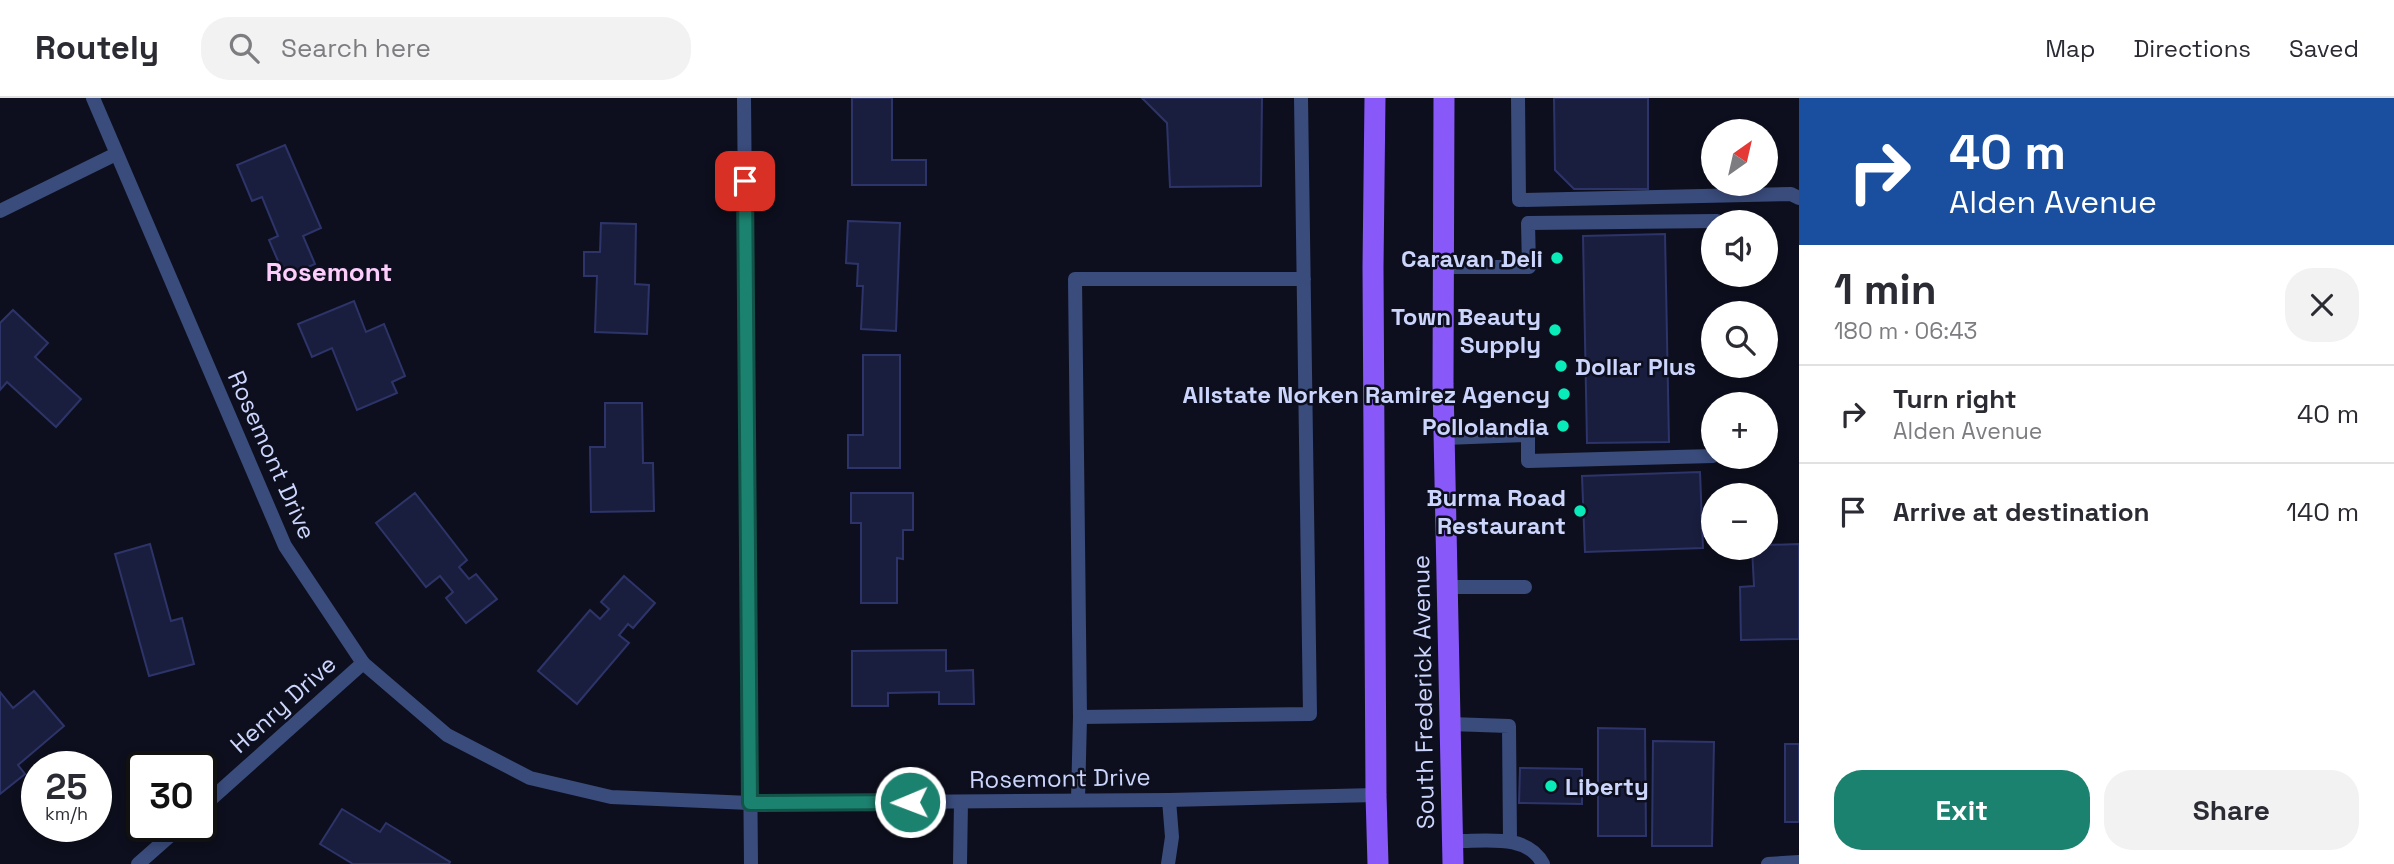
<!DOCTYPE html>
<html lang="en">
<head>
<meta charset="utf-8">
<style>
	body { margin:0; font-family:"Space Grotesk",sans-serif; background:#f2f2f3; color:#2b2b33; height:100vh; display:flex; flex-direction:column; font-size:26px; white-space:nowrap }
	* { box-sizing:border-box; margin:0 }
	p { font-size:23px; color:#7c7c81 }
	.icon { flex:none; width:38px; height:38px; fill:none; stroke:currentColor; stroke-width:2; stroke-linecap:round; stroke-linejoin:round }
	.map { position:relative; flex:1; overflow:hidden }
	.details { display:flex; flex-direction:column; background:#fff; width:595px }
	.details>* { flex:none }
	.banner { background:#1a4fa0; color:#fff; overflow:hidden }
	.needle { width:46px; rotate:34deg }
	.tools { position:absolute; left:1701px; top:21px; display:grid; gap:14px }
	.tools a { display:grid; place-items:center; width:77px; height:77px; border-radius:50%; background:#fff; box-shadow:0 4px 10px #0003; font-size:35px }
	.speed { position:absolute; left:21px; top:653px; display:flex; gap:14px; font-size:35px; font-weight:700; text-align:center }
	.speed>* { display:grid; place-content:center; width:91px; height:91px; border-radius:50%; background:#fff; box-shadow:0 4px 10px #0003; line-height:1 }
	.speed small { font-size:18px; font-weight:400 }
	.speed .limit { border:4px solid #111; border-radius:10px; background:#fff; color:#111 }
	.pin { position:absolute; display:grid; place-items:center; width:60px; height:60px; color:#fff; margin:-30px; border-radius:14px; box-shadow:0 4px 10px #0006 }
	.me { position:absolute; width:77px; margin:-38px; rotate:269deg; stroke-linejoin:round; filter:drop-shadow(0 0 5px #0008) }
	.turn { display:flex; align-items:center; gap:24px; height:147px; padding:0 35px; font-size:32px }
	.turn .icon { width:91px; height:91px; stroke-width:2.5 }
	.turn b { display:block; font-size:49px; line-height:60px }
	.round { display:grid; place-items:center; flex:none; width:74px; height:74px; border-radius:28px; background:#f2f2f3 }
	.headline { display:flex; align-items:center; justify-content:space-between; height:119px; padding:0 35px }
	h1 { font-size:42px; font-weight:700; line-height:52px }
	.button { display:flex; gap:14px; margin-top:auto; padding:14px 35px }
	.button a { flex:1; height:80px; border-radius:28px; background:#1c8270; color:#fff; font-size:28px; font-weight:700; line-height:80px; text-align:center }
	.button a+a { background:#f2f2f3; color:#2b2b33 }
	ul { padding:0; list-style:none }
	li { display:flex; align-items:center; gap:21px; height:98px; padding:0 35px; border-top:2px solid #e1e1e2 }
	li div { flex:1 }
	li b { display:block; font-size:26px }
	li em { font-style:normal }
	header { display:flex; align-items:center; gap:42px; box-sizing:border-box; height:98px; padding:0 35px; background:#fff; border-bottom:2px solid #e1e1e2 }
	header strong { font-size:33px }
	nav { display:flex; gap:38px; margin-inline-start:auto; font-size:24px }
	.search { width:490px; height:63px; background:#f2f2f3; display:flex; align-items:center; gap:18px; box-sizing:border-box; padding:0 24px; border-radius:28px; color:#7c7c81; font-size:26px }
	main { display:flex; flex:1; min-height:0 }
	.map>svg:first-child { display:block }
</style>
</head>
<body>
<header>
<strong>Routely</strong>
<div class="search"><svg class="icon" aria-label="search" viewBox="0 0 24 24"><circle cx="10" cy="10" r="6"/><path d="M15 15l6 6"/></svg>Search here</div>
<nav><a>Map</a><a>Directions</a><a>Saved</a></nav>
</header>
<main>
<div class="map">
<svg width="1799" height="766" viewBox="0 0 1799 766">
	<rect width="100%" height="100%" fill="#0d0f1e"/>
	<!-- building -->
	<g fill="#1a1e3e" stroke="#2d3469" stroke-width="2">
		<path d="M852 0H892V62H926V87H852Z"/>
		<path d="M1142 0H1262L1261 88 1170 89 1167 25Z"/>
		<path d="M1554 0H1648V91H1574L1555 72Z"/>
		<path d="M285 47 321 130 303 138 315 166 285 179 269 142 278 138 262 99 252 103 237 67Z"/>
		<path d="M848 123 900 125 896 233 861 231 863 188H857L858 166 846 165Z"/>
		<path d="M601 125 636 126 635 186 649 187 647 236 595 234 597 178H584V154H600Z"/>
		<path d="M1665 136 1669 344 1587 345 1583 138Z"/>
		<path d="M354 203 366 234 384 226 405 278 392 284 397 295 357 312 332 250 312 259 298 226Z"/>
		<path d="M13 212 48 245 35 259 81 301 56 329 7 284 0 292V225Z"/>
		<path d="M863 257H900V370H848V337H863Z"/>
		<path d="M605 305H642L643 365H653L654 413 591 414 590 349H605Z"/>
		<path d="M1700 374 1703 450 1585 454 1582 378Z"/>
		<path d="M415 395 467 462 459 469 469 481 476 476 497 501 466 525 446 500 453 494 440 478 426 489 376 425Z"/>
		<path d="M851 395H913V432H903V461L897 460V505H861V425H851Z"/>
		<path d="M150 446 171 523 182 520 194 566 149 578 115 456Z"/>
		<path d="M1799 446V541L1741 542 1740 489 1754 488 1752 450H1766V447Z"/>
		<path d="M624 478 655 505 633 530 628 526 619 537 629 545 577 606 538 573 590 512 600 521 609 511 601 504Z"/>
		<path d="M946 552V573L973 572 974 606H939V594L888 595V608H852V553Z"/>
		<path d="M34 593 64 628 18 667 25 676 0 696V594L13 610Z"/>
		<path d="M1598 630 1645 631 1646 738H1598Z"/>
		<path d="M1653 643 1714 644 1712 748H1652Z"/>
		<rect x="1785" y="646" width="14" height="78"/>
		<path d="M1520 670 1582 671V706L1519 705Z"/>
		<path d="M342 711 380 734 386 725 450 764 449 766H353L320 746Z"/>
	</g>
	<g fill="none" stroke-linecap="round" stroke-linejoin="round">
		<!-- lane -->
		<g stroke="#3a4c7c" stroke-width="14">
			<path d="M1301 0 1310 616 1080 619 1075 181H1304"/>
			<path d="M1518 0 1519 102 1791 96 1799 100"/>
			<path d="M1442 169H1529L1528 125 1717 123"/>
			<path d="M1444 340 1528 337V363L1713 358"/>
			<path d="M1447 489H1525"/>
			<path d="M1450 626 1509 628 1510 743"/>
			<path d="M1078 702 1080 619"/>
			<path d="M1452 743C1482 744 1527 734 1543 766"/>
			<path d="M960 766 961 704"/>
			<path d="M1168 766 1172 739 1169 702"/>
			<path d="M1768 766 1799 764"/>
		</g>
		<!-- street -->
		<g stroke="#3a4c7c" stroke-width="14">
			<path d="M93 0 285 448 363 565 447 637 530 680 611 699 750 705 1169 702 1376 697"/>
			<path d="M744 0 751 766"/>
			<path d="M0 113 116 56"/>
			<path d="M201 710 363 565"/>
			<path d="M138 766 181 728"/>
		</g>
		<!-- primary -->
		<g stroke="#8958f9" stroke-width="21">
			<path d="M1375 0 1373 169 1376 697 1378 766"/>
			<path d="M1444 0 1443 286 1453 766"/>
		</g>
	</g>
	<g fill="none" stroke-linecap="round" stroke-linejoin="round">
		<defs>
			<path id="route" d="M745 83 750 705 910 704"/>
		</defs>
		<!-- route casing -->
		<use href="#route" stroke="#125449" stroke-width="18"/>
		<!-- route -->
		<use href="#route" stroke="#1c8270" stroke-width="12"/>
	</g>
	<!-- markers -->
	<g fill="#09ecba" stroke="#0d0f1e" stroke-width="2.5">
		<circle cx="1557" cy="160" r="7"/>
		<circle cx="1555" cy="232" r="7"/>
		<circle cx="1561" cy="268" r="7"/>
		<circle cx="1564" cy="296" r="7"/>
		<circle cx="1563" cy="328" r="7"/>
		<circle cx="1580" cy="413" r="7"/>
		<circle cx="1551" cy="688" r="7"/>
	</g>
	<g text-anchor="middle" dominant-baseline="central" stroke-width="5" stroke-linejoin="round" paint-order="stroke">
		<!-- poi labels -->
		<g font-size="24" font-weight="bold" fill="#ccd6fd" stroke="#0d0f1e" text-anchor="end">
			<text x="1543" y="160">Caravan Deli</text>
			<text x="1541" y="218">Town Beauty<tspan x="1541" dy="28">Supply</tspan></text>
			<text x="1575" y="268" text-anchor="start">Dollar Plus</text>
			<text x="1550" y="296">Allstate Norken Ramirez Agency</text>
			<text x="1549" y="328">Pollolandia</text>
			<text x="1566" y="399">Burma Road<tspan x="1566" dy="28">Restaurant</tspan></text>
			<text x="1565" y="688" text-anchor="start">Liberty</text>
		</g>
		<!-- street labels -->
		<g font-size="24" fill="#ccd6fd" stroke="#0d0f1e">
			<text transform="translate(272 357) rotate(66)">Rosemont Drive</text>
			<text transform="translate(1423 594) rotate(-91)">South Frederick Avenue</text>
			<text transform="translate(283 606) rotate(-42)">Henry Drive</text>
			<text transform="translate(1060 680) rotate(-1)">Rosemont Drive</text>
		</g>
		<!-- neighbourhood labels -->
		<g font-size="26" font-weight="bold" fill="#fdcefb" stroke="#0d0f1e">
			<text x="329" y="174">Rosemont</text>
		</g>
	</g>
</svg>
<div class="tools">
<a><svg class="needle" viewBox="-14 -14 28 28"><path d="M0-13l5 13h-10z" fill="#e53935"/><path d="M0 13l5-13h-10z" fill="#7c7c81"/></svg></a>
<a><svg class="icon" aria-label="sound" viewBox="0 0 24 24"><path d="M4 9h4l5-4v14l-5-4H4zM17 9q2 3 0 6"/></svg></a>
<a><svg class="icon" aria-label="search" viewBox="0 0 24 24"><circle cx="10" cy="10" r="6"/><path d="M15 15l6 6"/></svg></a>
<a>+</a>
<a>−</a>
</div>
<div class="speed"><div>25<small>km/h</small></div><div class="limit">30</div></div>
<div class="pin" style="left:745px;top:83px;background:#d93025"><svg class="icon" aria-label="arrive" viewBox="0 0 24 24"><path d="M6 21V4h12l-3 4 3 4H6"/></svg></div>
<svg class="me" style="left:910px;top:704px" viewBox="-20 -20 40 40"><circle r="17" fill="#1c8270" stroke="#fff" stroke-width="3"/><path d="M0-11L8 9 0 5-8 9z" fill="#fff"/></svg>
</div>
<section class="details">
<div class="banner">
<div class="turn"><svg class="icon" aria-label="right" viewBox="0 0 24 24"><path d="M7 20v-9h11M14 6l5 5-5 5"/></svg><div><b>40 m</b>Alden Avenue</div></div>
</div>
<div class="headline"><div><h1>1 min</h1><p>180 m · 06:43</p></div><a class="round"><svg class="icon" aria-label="close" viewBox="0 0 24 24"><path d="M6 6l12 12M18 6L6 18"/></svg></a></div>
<ul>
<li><svg class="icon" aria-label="right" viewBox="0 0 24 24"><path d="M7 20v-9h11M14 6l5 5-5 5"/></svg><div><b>Turn right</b><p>Alden Avenue</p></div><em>40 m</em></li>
<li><svg class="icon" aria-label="arrive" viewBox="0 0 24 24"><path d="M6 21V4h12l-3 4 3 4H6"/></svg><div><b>Arrive at destination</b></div><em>140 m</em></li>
</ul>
<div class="button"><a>Exit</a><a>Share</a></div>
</section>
</main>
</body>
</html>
